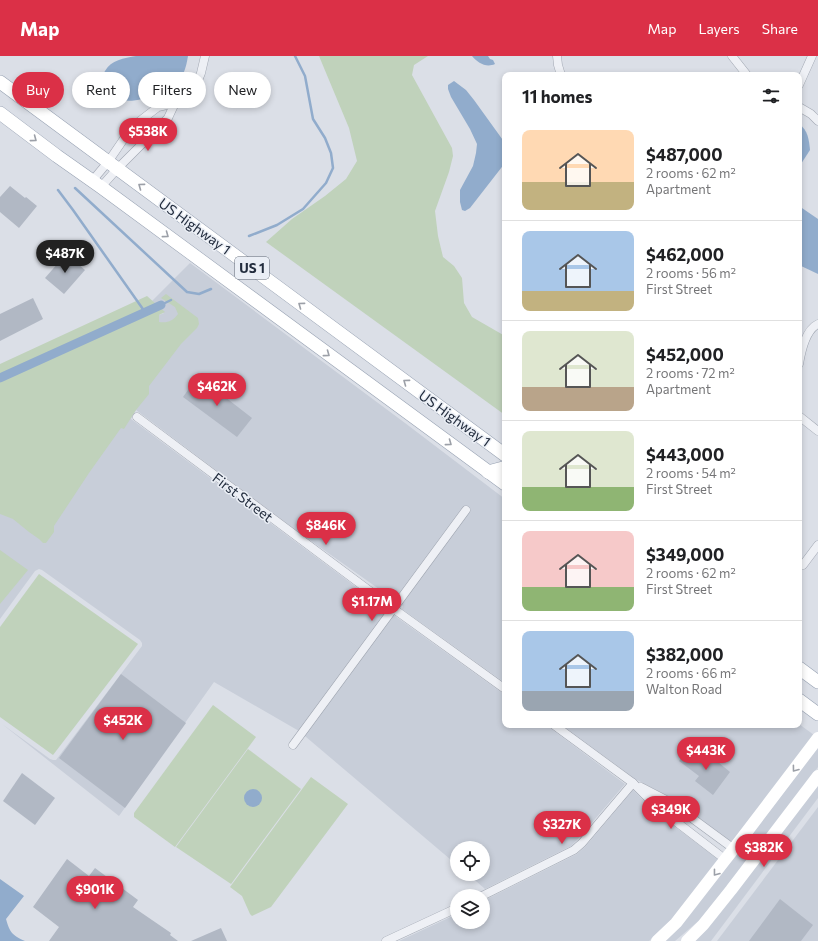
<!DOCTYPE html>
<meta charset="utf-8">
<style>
:root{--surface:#fff;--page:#f6f6f6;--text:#202124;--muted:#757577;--line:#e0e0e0;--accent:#db3047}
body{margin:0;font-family:Commissioner,sans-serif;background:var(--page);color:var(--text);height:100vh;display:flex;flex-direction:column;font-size:15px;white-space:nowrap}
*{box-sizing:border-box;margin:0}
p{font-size:13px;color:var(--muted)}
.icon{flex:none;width:22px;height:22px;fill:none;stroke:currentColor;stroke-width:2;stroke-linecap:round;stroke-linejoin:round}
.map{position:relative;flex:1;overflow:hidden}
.drawer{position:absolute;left:502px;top:16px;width:300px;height:656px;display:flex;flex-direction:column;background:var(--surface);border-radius:8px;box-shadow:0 2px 6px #0003}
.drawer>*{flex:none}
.hud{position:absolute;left:12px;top:16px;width:380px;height:36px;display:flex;gap:8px}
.controls{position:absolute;left:450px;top:785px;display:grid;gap:8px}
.controls a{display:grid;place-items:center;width:40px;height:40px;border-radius:50%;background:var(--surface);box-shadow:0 2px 6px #0003;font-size:20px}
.price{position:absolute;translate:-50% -34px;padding:0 9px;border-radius:14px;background:var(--accent);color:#fff;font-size:13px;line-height:26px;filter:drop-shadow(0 1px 2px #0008)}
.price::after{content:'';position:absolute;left:50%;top:24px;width:12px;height:9px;margin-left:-6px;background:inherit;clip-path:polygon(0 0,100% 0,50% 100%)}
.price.active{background:#222;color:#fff}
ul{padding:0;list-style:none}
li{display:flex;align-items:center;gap:12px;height:100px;padding:0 20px}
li+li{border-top:1px solid var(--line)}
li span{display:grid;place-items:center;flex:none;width:112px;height:80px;border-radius:8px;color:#555}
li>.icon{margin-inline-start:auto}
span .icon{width:48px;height:48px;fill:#fffc;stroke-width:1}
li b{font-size:17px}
h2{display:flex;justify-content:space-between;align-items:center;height:48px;padding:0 20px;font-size:17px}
.chip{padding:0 14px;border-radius:18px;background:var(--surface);box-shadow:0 2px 6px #0003;font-size:14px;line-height:36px}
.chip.active{background:var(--accent);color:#fff}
header{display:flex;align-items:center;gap:24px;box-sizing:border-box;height:56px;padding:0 20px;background:var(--accent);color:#fff}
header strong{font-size:19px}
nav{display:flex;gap:22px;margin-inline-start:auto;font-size:14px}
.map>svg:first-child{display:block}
</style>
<header>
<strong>Map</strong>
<nav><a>Map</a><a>Layers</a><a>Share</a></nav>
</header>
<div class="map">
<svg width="818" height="885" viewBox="0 0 818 885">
<rect width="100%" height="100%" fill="#dbdfe7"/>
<g fill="#c8ced9">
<polygon points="190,207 405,367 505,443 505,627 402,553 403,550 297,475 136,354 131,363 395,560 505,639 505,669 546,669 625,728 578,783 571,790 485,833 468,818 483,818 483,792 457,792 457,809 299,675 214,626 119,760 2,668 50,703 53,704 56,704 142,590 142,587 140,584 42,514 39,513 35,515 0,563 0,328 56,302 164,257 152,245"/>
<polygon points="799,668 814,679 733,787 672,742 635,723 562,669 799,669"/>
<polygon points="818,691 818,711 787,753 702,862 675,885 664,885 736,800"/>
<polygon points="818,729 818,742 711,885 694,885"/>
<polygon points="633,734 654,755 719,804 672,863 649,885 399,885 457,858 457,866 483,866 483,845 577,798 585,791"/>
<polygon points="818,751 818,885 717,885"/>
</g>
<g fill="#c0d2bb">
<polygon points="319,0 428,0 414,9 412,19 452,92 453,100 449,116 435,155 438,180 443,201 454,210 462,222 464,247 472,261 505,280 505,359 266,186 292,163 325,140 346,123 357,105 349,72"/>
<path d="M 166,238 L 198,262 L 199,268 L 197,272 L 181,288 L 149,330 L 149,338 L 136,354 L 124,373 L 121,372 L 89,417 L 54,470 L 54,476 L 46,487 L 43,487 L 39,483 L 29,476 L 13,463 L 0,458 L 0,308 L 147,240 L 165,256 L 159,259 L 159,266 C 168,267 173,265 178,258 L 175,251 L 161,242 Z"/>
<polygon points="0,494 28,514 0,548"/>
<polygon points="39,518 138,588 53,699 0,661 0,571"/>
<polygon points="213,649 256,681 175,791 134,761 134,757"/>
<polygon points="248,693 301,733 231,828 176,791"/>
<polygon points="311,721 348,748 271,851 252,860 250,858 242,840 230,831"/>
</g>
<g fill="#91accc">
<path d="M 136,0 L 188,0 C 186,12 184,19 176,28 C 174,29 173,31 171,32 C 167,35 161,36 157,38 C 134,47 112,51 101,24 C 102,21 103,18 105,15 C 111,4 124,2 136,0 Z"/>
<path d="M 472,0 L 488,0 L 490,3 L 493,4 L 495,8 C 486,12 478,7 472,0 Z"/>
<polygon points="454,25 466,34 474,44 505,87 505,107 470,152 465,155 462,154 460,146 460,134 473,110 476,97 477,88 470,73 451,41 448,33 448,29"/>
<path d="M 799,68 C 808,74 809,84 810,94 L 799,111 Z"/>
<polygon points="799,150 818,163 818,218 799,209"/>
<circle cx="253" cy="742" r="9"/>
<path d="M 0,823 L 24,840 L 6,863 C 10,877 12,879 25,885 L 0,885 Z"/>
</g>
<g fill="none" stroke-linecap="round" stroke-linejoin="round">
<g stroke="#91accc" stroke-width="2.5">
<polyline points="75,132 187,236 199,238 211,233"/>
<polyline points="58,134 73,154 145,256"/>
<polyline points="249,180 277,169 303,153 326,127 333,112 331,97 325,82 313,63 305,20 295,0"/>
<polyline points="161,249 171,244"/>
</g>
<polyline stroke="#91accc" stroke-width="9" points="0,322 161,249"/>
</g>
<g fill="#b1b8c4">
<polygon points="10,130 25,142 26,141 37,150 19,172 0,156 0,141"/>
<polygon points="66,198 85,214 64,238 45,222"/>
<polygon points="33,242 43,263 0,285 0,258"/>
<polygon points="198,320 252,362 237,381 183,341"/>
<polygon points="121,618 186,667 125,752 59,702"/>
<polygon points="688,693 708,707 712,701 730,716 713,739 695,725 699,720 679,705"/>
<polygon points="22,717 55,742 35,769 3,745"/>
<polygon points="67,803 89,820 95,812 138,844 133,851 171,877 170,879 178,885 49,885 59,871 33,851"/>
<polygon points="780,843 813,869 801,885 749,885"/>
<polygon points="221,872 227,885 191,885"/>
</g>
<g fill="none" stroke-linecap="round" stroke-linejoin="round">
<g stroke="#a0a6b1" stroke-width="9">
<g id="minor">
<polyline points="557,0 558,9 561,19"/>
<polyline points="732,0 747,19"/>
<polyline points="799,29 812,0"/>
<polyline points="799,51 811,58 818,65"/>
<polyline points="92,125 108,106 132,71 158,51 175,47 195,32 201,17 205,0"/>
<polyline points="101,131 117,113 168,62 175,47"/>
<path d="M 799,308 C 801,296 805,274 818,268"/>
<polyline points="799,360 818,375"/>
<polyline points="137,361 394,553 505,633"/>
<polyline points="803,509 818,489"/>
<polyline points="554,669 633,727 657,751 726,804"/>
<polyline points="293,689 466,454"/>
<polyline points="641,731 670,746 734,793"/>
<polyline points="482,840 574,794 582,787 633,727"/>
<polyline points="386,885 457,852"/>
</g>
</g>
<g stroke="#99a3b4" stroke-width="14">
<g id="primary">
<polyline points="0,26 505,399"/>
<polyline points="0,57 57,100 101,131 505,428"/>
<polyline points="488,416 503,412 505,413"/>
<polyline points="799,612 818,626"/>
<polyline points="799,644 818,658"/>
</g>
</g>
<use href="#minor" stroke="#eef0f5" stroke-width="8"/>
<g stroke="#fff" stroke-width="12">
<polyline points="657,885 676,867 742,782 818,682"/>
<polyline points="687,885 703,869 731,834 818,720"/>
</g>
<use href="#primary" stroke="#fff" stroke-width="13"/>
</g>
<defs><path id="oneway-chevron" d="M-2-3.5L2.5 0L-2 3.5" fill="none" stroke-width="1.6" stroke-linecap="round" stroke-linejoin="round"/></defs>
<g stroke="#9ca0a8">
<use href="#oneway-chevron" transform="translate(34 83) rotate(37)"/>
<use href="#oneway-chevron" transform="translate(141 130) rotate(-144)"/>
<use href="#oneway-chevron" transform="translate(166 179) rotate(36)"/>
<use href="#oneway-chevron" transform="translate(301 249) rotate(-144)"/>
<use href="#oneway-chevron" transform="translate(327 298) rotate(36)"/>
<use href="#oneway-chevron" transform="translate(406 326) rotate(-144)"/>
<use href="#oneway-chevron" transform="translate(449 387) rotate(36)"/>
<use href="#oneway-chevron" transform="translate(795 713) rotate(127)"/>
<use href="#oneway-chevron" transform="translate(716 817) rotate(128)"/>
</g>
<g text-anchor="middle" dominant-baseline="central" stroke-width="3" stroke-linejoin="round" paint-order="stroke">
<rect fill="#eaeef5" stroke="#5f6775" stroke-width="1" x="235" y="201" width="34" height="22" rx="3"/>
<g font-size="13" font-weight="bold" fill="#232d3e">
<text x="252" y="212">US 1</text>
</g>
<g font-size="14" fill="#232d3e" stroke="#eaeef5">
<text transform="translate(195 170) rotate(36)">US Highway 1</text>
<text transform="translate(455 362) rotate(36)">US Highway 1</text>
<text transform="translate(243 441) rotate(37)">First Street</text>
</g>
</g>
</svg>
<div class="controls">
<a><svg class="icon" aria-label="locate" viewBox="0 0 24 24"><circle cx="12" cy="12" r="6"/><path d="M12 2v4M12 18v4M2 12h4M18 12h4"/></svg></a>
<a><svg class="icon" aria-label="layers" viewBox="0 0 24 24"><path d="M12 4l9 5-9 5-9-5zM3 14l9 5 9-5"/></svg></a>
</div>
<b class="price" style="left:148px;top:96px">$538K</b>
<b class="price active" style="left:65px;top:218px">$487K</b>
<b class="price" style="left:217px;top:351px">$462K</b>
<b class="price" style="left:326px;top:490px">$846K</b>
<b class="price" style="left:372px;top:566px">$1.17M</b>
<b class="price" style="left:123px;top:685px">$452K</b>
<b class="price" style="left:706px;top:715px">$443K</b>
<b class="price" style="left:671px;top:774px">$349K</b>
<b class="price" style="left:562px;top:789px">$327K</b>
<b class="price" style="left:764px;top:812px">$382K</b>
<b class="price" style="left:95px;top:854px">$901K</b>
<div class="hud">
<a class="chip active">Buy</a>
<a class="chip">Rent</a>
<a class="chip">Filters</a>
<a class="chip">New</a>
</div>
<section class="drawer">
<h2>11 homes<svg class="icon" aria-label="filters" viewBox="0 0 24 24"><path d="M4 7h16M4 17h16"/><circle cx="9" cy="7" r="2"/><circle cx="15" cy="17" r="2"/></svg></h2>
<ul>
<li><span style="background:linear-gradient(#ffd9b3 65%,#c2b280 0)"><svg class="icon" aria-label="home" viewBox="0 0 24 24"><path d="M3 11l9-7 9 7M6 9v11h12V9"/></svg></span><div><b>$487,000</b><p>2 rooms · 62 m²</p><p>Apartment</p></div></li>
<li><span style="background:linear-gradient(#a9c7e8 75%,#c2b280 0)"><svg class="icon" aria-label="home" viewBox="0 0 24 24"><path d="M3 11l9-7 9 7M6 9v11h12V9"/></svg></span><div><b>$462,000</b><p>2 rooms · 56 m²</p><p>First Street</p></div></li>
<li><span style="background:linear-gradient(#dfe7d0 70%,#b9a48a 0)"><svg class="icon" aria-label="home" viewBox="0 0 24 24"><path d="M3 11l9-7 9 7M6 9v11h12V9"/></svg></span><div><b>$452,000</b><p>2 rooms · 72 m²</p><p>Apartment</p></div></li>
<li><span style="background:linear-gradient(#dfe7d0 70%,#8fb573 0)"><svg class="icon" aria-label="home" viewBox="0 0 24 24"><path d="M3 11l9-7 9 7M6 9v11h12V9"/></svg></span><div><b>$443,000</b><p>2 rooms · 54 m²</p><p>First Street</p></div></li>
<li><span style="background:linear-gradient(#f6c9c9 70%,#8fb573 0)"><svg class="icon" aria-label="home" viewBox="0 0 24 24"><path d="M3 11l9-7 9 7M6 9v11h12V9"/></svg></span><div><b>$349,000</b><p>2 rooms · 62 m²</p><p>First Street</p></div></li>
<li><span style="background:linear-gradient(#a9c7e8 75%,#9aa5b1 0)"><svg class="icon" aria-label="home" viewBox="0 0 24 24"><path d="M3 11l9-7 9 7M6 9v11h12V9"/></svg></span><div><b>$382,000</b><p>2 rooms · 66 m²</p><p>Walton Road</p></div></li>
</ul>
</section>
</div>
